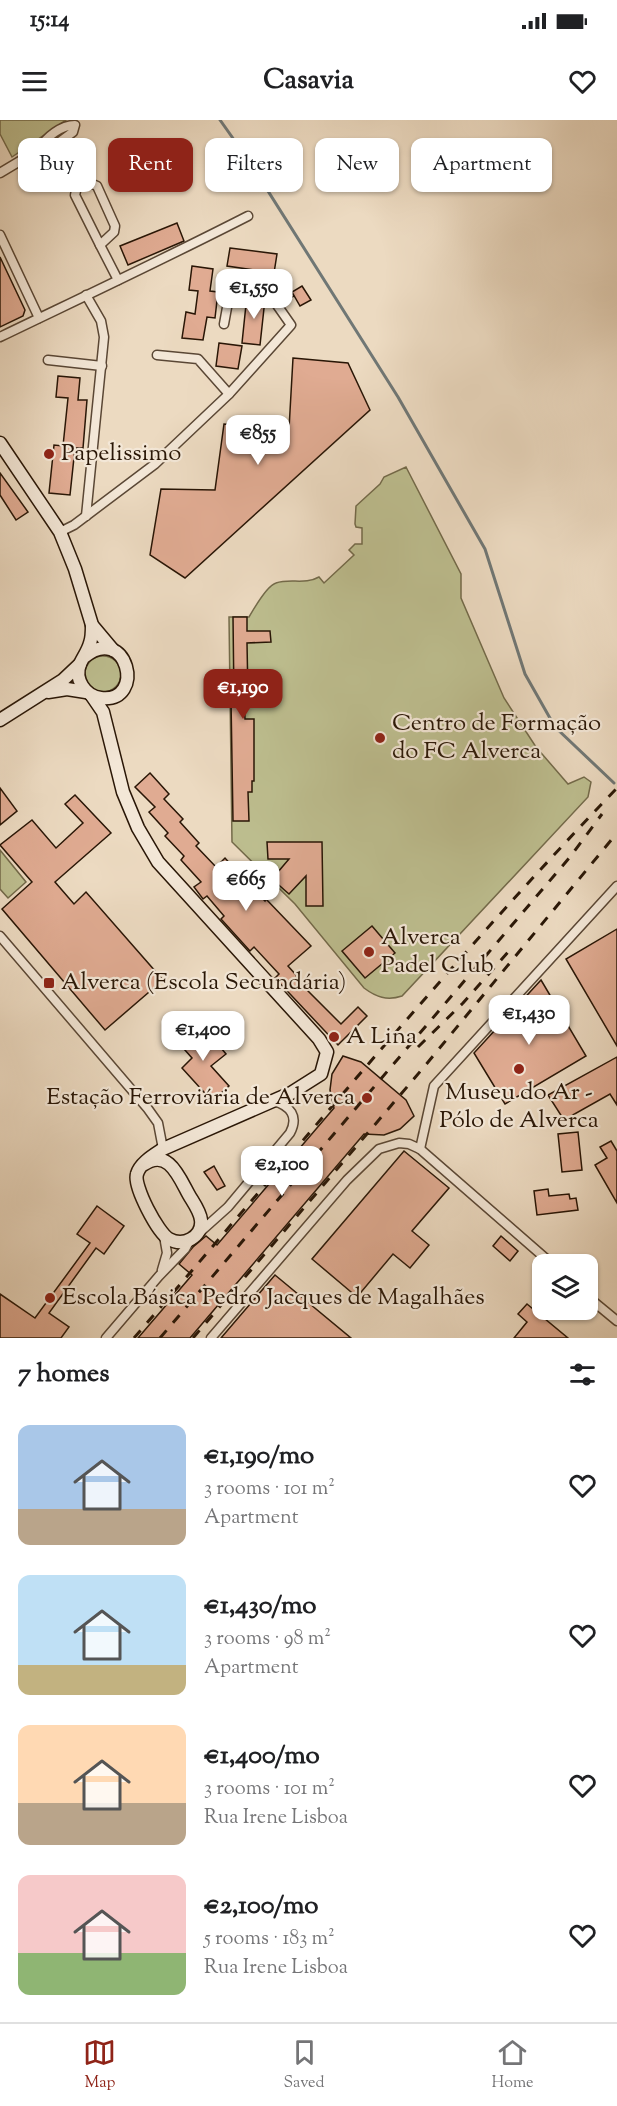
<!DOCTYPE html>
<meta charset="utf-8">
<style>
:root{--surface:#fff;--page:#f2f2f2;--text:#202124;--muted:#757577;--line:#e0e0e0;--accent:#8f2418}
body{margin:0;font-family:"Sorts Mill Goudy",serif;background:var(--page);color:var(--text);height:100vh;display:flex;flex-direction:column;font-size:22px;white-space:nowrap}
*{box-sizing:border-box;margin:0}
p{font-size:20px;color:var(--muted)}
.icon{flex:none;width:33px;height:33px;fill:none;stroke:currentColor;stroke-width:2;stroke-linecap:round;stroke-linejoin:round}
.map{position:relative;height:1218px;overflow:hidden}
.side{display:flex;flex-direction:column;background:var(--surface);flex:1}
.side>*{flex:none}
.banner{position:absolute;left:18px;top:18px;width:582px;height:54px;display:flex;gap:12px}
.controls{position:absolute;left:532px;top:1134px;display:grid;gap:12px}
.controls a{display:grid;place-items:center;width:66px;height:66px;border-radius:12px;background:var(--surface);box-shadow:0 2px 4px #0004;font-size:30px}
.price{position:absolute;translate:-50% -51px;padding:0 14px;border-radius:12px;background:#fff;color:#222;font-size:20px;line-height:39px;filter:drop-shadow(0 2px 3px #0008)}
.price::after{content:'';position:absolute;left:50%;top:36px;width:18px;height:14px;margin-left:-9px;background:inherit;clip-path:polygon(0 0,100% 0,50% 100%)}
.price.on{background:var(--accent);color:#fff}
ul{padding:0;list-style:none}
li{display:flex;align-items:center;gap:18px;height:150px;padding:0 18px}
li span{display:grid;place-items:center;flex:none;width:168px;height:120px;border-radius:12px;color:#555}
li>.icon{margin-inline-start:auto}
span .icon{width:72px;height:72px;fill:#fffc;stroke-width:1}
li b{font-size:26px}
h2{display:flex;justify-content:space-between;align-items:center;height:72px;padding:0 18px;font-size:26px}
.tag{padding:0 21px;border-radius:12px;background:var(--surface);box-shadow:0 2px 4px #0004;font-size:21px;line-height:54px}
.tag.on{background:var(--accent);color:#fff}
.status{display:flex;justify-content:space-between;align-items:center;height:42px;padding:0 30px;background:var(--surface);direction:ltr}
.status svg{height:16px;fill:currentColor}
header{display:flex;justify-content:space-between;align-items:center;height:78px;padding:0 18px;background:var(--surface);font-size:27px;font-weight:700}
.menu{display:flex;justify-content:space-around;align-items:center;height:84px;border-top:2px solid var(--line);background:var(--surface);font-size:16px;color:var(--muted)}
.menu a{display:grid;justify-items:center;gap:3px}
.menu .on{color:var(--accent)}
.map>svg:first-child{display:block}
</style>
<div class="status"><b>15:14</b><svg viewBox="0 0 49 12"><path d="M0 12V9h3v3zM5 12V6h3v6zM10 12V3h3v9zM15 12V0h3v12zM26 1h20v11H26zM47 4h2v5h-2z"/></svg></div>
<header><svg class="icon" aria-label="menu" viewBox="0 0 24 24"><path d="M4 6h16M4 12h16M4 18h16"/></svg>Casavia<svg class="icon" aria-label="heart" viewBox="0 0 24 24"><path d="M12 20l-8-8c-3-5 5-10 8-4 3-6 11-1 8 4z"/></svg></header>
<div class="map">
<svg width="617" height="1218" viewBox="0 0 617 1218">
<rect width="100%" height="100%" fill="#ecdac1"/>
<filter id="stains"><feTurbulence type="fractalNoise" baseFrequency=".00333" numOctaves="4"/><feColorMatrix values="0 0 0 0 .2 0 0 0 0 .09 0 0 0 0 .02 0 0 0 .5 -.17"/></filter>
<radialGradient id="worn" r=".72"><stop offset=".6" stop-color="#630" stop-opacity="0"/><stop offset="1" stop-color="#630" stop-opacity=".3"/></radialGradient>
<g fill="#bdbe8f" stroke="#736a4a" stroke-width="1.5">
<polygon points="0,0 66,0 12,37 0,14"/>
<path d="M 406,347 L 461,454 L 461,478 L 504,578 L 536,627 L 568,664 L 584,657 L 591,662 L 588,677 L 402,876 C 387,881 376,877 364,868 L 295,784 L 232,722 L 229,497 L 249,497 C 254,489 266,466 276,463 C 290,458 305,465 319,457 L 324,463 L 354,435 L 349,430 L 355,424 L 362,424 L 362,408 L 356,407 L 355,404 L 356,386 L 380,364 L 384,357 Z"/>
<circle cx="103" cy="554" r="18"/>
<polygon points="0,730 26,762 8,778 0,769"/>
</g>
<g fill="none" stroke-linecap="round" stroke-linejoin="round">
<polyline stroke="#707775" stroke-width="3" points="220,0 249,41 398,277 485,429 525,554 555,607 614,663"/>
</g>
<g fill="#e0ab92" stroke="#291606" stroke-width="1.5">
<polygon points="177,103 184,121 128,145 120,126"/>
<polygon points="230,128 277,134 274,153 227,146"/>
<polygon points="0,137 25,190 23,196 0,207"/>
<polygon points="192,146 213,149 210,171 218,172 215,198 207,197 203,220 182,218 186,192 195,194 198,171 189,170"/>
<polygon points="284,159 294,176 285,181 276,167 276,163"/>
<polygon points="302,166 311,180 300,186 292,172"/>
<polygon points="247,175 263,176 265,179 260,225 242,223"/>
<polygon points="219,223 242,226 238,249 216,246"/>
<polygon points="293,238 348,243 370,290 185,458 150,435 161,369 215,370 224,304 289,309"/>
<polygon points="58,256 80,258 78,280 87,280 83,328 75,328 70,375 49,373 54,325 63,326 68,278 56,277"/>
<polygon points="0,353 28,392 16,400 0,375"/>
<polygon points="233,497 247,497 247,511 270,511 271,522 247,523 248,576 244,576 245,599 254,599 254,661 252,661 252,672 248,672 249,701 233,701 231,580 234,580"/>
<polygon points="150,653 169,674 164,679 183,699 180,702 199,723 196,726 216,747 225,738 253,769 265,781 266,779 311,826 288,846 297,856 295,858 341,904 358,887 367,896 338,925 275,858 279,854 254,827 250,831 221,799 224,796 207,776 203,779 194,767 201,762 181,740 184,736 165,716 168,713 149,692 155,687 135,667"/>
<polygon points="0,668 17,691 0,705"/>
<polygon points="75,675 111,713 55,762 74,784 86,772 163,860 105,910 2,789 32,762 0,725 32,700 56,728 83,703 65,684"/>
<polygon points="267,722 322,722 323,786 306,786 306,756 289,774 272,759 289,739 268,739"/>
<polygon points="372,806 395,833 365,858 342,831"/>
<polygon points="617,809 617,926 566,839"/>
<polygon points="541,860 586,936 505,984 474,933"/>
<polygon points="178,905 193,923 207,911 226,934 211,946 229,966 212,981 182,948 192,938 169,912"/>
<polygon points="343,936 361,942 406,980 414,996 400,1009 384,1015 364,1014 190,1218 138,1218 192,1155 179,1144 193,1127 206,1116 217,1125 334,988 330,970 332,954"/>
<polygon points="617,937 617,985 610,974 564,1000 548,975"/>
<polygon points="578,1012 582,1050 562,1052 558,1014"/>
<polygon points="611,1021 617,1031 617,1083 595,1045 607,1038 600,1027"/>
<polygon points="404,1031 449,1068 412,1111 429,1125 410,1148 393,1134 357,1177 312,1139"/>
<polygon points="214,1046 225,1066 217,1070 204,1052"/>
<polygon points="548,1069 549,1076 569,1074 570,1079 576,1078 578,1090 537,1095 534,1071"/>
<polygon points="97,1086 124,1106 104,1134 96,1128 49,1193 69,1207 61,1218 0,1218 0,1174 35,1198 90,1123 77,1114"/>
<polygon points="501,1116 518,1131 510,1141 493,1126"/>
<polygon points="275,1155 351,1218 221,1218"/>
<polygon points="527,1184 568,1218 514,1218 527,1202 518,1194"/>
</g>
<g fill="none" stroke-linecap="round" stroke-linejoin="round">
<g stroke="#5a4735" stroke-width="11">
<g id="street">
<path d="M 0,53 L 40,29 L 54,26 L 73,12 L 75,5 C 62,5 45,17 40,29"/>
<polygon points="88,62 97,66 115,106 114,112 100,125 75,75 77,67"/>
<polyline points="0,115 39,198"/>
<polyline points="100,125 118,160"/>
<path d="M 0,217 C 83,177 166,138 248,96"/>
<polyline points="157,235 198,239 229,274"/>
<polyline points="48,240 102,246"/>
<polyline points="86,396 104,217 101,201 86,175"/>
<polyline points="60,412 74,405 155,344 229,274 291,205 263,165 232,160 224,204"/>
<polyline points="0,816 148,989 158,1003 163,1029"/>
<polyline points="420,1029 434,966 617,766"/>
<path d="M 199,1113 L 228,1087 L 290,1013 C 299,996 290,986 274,981"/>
<polyline points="162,1150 167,1133 164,1116"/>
<polyline points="588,1177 617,1201"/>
<polyline points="106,1218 159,1156 185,1129 190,1120"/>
<polyline points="211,1218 347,1060 379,1029 399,1023 409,1024 420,1029 552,1144"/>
</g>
</g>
<g stroke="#291606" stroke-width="15">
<g id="secondary">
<polyline points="0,323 60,412 75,449 92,505 113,530"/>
<path d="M 84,537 C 127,502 147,583 101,578 C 85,576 74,559 80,544 C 83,537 88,531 90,523 C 92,518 92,511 92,505"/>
<polyline points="48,572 67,569 86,572"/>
<path d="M 92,576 L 103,592 L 123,672 L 138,708 L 158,742 L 319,919 L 327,932 L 321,954 L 291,973 L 163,1029 C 154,1035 140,1043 137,1054 C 133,1066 158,1113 169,1119 C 176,1123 184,1123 191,1119 C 198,1115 202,1108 201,1100 C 200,1091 193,1082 189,1075 C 179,1057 168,1027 143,1045"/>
<polyline points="0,600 63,560 80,544"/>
</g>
</g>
<use href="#street" stroke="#f3e7d7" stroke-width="8"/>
<use href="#secondary" stroke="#f3e7d7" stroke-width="12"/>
<g stroke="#291606" stroke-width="3" stroke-dasharray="10 10" stroke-linecap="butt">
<polyline points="418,927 463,883 509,831"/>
<path d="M 134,1218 C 294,1033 448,844 617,668"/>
<polyline points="160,1218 570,737 602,694"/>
<polyline points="193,1218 424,947 617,713"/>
</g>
</g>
<g fill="#8f2418" stroke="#f3e7d7" stroke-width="2">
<circle cx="49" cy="334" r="6"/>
<circle cx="380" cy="618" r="6"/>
<circle cx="369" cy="832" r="6"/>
<rect x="43" y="857" width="12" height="12" rx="3"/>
<circle cx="334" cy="917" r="6"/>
<circle cx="519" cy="949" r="6"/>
<circle cx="367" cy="978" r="6"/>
<circle cx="50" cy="1178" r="6"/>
</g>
<g text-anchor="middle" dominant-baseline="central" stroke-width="4.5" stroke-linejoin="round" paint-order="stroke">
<g font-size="24" fill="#291606" stroke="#f3e7d7" text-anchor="start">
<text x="61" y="334">Papelissimo</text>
<text x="392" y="604">Centro de Formação<tspan x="392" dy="28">do FC Alverca</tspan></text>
<text x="381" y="818">Alverca<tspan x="381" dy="28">Padel Club</tspan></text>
<text x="61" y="863">Alverca (Escola Secundária)</text>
<text x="346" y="917">A Lina</text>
<text x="519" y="973" text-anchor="middle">Museu do Ar -<tspan x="519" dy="28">Pólo de Alverca</tspan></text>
<text x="355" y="978" text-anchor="end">Estação Ferroviária de Alverca</text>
<text x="62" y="1178">Escola Básica Pedro Jacques de Magalhães</text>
</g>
</g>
<rect width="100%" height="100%" filter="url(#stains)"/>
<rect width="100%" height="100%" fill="url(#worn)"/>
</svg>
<div class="controls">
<a><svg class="icon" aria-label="layers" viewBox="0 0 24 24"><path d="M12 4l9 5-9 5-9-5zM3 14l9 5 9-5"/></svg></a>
</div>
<b class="price" style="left:254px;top:200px">€1,550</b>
<b class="price" style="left:258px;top:346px">€855</b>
<b class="price on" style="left:243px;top:600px">€1,190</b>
<b class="price" style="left:246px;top:792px">€665</b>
<b class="price" style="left:529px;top:926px">€1,430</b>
<b class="price" style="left:203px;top:942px">€1,400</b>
<b class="price" style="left:282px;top:1077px">€2,100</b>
<div class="banner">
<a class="tag">Buy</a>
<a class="tag on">Rent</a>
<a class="tag">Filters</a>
<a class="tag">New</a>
<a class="tag">Apartment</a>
</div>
</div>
<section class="side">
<h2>7 homes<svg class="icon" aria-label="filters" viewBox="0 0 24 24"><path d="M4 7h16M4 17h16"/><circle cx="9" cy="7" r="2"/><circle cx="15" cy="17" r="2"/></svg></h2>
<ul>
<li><span style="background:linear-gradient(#a9c7e8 70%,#b9a48a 0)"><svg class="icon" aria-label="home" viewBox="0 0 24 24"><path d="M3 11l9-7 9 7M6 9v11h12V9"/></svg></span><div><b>€1,190/mo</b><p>3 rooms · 101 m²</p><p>Apartment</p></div><svg class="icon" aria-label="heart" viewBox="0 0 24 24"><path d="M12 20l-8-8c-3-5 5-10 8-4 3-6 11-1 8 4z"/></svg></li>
<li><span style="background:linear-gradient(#bfe0f5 75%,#c2b280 0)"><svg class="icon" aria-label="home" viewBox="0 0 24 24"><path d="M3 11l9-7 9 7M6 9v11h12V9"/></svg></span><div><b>€1,430/mo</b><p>3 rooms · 98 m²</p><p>Apartment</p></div><svg class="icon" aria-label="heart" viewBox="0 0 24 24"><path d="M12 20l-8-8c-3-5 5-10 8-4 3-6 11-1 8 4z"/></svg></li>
<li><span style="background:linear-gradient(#ffd9b3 65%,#b9a48a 0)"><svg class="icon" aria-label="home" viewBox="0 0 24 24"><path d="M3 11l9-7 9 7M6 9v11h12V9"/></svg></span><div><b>€1,400/mo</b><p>3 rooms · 101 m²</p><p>Rua Irene Lisboa</p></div><svg class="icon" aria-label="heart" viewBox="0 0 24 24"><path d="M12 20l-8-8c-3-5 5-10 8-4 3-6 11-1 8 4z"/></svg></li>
<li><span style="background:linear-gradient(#f6c9c9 65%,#8fb573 0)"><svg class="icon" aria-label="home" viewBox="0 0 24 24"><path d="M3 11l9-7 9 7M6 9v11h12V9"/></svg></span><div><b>€2,100/mo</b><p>5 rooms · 183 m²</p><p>Rua Irene Lisboa</p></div><svg class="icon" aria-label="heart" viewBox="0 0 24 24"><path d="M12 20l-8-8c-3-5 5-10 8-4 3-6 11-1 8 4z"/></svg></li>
</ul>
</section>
<nav class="menu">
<a class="on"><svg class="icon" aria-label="map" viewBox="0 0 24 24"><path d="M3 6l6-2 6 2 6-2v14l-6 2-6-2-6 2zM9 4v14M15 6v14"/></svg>Map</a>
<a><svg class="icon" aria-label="saved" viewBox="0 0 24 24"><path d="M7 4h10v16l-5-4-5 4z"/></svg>Saved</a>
<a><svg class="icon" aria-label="home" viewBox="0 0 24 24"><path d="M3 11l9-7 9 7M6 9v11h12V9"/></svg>Home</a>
</nav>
